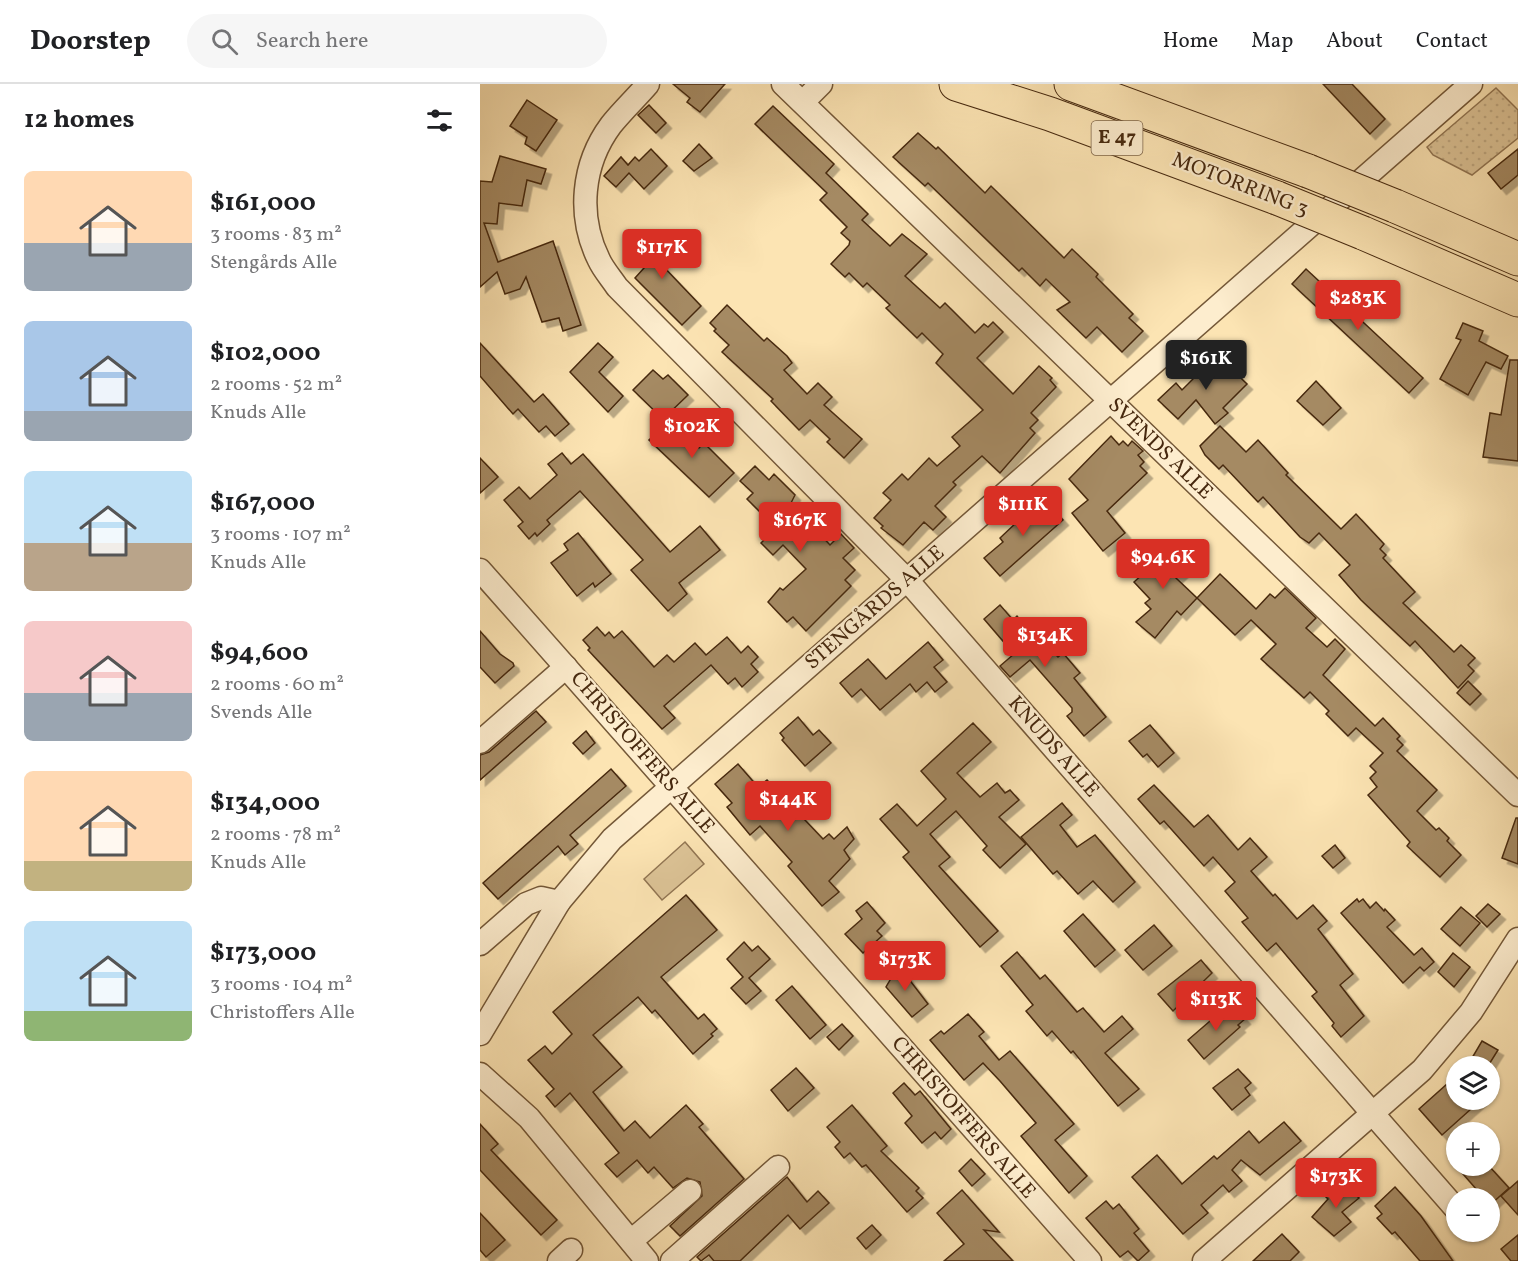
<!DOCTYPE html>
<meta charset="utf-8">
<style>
:root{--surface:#fff;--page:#f6f6f6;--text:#202124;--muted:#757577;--line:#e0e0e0;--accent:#d93025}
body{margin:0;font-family:Vollkorn,serif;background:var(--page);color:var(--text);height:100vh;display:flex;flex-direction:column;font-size:22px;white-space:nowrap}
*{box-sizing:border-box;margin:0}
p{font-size:20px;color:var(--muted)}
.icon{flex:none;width:33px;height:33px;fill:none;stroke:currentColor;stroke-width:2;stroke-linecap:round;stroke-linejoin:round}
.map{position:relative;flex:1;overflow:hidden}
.drawer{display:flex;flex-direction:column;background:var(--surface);width:480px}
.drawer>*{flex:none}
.buttons{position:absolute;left:966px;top:972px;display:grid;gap:12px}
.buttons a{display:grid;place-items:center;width:54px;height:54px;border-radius:50%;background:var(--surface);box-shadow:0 2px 4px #0004;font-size:30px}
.price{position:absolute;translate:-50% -51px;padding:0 14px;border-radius:6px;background:var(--accent);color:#fff;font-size:20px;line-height:39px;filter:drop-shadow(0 2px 3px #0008)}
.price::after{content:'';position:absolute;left:50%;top:36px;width:18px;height:14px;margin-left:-9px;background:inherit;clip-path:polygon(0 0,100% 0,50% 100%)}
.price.selected{background:#222;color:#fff}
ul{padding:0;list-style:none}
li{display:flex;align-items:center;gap:18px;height:150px;padding:0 24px}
li span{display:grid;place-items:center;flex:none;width:168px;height:120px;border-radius:9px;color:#555}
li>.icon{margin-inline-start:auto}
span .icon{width:72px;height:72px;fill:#fffc;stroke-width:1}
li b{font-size:26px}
h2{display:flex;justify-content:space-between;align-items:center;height:72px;padding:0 24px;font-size:26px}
header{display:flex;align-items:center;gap:36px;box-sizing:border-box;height:84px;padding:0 30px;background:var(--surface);border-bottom:2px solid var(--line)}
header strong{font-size:28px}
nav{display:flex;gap:33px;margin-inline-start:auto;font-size:21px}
.search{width:420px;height:54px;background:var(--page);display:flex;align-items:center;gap:15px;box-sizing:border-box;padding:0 21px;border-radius:33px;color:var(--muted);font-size:22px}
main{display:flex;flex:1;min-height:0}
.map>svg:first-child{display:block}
</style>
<header>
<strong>Doorstep</strong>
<div class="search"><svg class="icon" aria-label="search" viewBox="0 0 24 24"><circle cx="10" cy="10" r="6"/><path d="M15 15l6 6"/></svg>Search here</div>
<nav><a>Home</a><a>Map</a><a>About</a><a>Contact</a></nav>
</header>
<main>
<section class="drawer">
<h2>12 homes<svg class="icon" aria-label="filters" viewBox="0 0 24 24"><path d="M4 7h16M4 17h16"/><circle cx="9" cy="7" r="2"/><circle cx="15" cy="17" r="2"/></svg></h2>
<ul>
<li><span style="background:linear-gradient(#ffd9b3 60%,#9aa5b1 0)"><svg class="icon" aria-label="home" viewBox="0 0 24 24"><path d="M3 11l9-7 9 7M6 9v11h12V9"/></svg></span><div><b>$161,000</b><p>3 rooms · 83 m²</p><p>Stengårds Alle</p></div></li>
<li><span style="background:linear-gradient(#a9c7e8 75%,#9aa5b1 0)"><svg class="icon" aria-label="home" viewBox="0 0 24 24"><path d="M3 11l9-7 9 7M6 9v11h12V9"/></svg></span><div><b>$102,000</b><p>2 rooms · 52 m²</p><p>Knuds Alle</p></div></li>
<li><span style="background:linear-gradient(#bfe0f5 60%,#b9a48a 0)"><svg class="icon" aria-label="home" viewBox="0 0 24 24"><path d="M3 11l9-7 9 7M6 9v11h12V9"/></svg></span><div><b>$167,000</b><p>3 rooms · 107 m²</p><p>Knuds Alle</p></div></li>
<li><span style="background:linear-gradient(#f6c9c9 60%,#9aa5b1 0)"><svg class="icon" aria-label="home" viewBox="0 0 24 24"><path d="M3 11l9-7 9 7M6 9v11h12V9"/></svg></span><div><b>$94,600</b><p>2 rooms · 60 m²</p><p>Svends Alle</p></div></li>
<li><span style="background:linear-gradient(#ffd9b3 75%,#c2b280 0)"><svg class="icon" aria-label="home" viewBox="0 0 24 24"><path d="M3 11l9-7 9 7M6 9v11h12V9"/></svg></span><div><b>$134,000</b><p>2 rooms · 78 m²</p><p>Knuds Alle</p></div></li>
<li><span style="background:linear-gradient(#bfe0f5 75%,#8fb573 0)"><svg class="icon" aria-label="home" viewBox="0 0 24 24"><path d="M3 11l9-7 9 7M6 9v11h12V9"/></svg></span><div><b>$173,000</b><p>3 rooms · 104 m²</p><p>Christoffers Alle</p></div></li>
</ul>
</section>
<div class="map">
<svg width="1038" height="1177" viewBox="0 0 1038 1177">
<defs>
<pattern id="park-dots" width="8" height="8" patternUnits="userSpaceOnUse" patternTransform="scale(1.5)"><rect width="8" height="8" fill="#ddc497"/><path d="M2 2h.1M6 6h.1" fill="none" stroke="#bfa881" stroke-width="1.8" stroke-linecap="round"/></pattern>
<filter id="shadow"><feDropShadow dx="5.5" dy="5.5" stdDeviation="0" flood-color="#0004"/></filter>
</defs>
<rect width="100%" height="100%" fill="#fce4b3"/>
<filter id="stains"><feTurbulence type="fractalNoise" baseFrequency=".00333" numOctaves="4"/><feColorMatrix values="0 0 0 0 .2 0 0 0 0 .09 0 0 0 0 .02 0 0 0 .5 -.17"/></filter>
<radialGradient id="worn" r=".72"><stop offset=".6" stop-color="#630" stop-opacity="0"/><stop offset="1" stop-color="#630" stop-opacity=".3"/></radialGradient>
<polygon fill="url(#park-dots)" stroke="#927653" stroke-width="1.5" points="1016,4 1038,26 1038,54 992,91 953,71 947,63"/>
<polygon fill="#ddc497" stroke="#927653" stroke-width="1.5" points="205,758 224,780 182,816 164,795"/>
<g fill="#a58a64" stroke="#47290f" stroke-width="1.5" filter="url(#shadow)">
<polygon points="193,0 245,0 220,28 207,18 210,14"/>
<polygon points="843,0 872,0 905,35 890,50"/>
<polygon points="47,16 77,36 56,67 45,60 47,53 30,42"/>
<polygon points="169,21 186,39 176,49 158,31"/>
<polygon points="293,22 354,80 346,89 388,130 382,136 410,162 422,150 447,170 425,192 460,224 465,219 495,249 504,240 508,243 513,238 523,248 497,274 533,310 559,282 572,294 570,296 576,303 551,329 558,336 550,344 555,349 520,389 502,372 473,398 476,401 455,422 466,433 453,446 444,438 423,461 401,444 403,442 394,434 411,416 403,409 422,390 428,396 449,374 457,382 480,362 472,353 503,326 456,279 463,270 442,249 437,254 406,224 410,221 387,199 383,203 369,189 365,193 351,180 369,161 370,157 361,149 367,143 340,116 347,109 275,40"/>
<polygon points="438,49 456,65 458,63 505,109 511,102 584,174 592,165 618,190 616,193 653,230 649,234 663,247 642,268 617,243 606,254 577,226 590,218 566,195 560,202 542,184 539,187 448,99 445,102 413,73"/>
<polygon points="219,60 232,74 214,87 203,77"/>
<polygon points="171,65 187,82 164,105 149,89 136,103 124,92 141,73 148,81 155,73 159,77"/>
<polygon points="1038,65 1038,91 1021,105 1008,89"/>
<polygon points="20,72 66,85 61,100 47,96 42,122 19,119 17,140 4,139 18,178 73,157 101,241 83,247 79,234 62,238 46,193 40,205 25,210 17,188 0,203 0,97 12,98"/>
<polygon points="167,147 178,157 173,162 184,173 179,178 221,222 202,241 155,194 164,184 147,168"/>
<polygon points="826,185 943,294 929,309 812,200"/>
<polygon points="247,221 284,257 287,254 307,272 312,279 304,286 327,310 338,299 352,313 344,321 382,355 364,374 347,358 350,355 330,336 319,346 291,317 293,315 242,268 249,261 234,247 236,245 230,239"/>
<polygon points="983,239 1003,247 999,257 1028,272 1021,285 1006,278 988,311 960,295 981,256 976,254"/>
<polygon points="0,259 54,318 63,310 89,340 75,352 66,342 59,348 38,325 33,330 0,292"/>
<polygon points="118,259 133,273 119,288 143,312 128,328 90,288"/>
<polygon points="737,271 767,300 743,324 748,329 735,340 716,316 698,335 678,316 696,299 702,306"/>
<polygon points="1030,276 1038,276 1038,377 1003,373 1010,329 1021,331"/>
<polygon points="173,286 183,295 188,291 208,311 183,335 153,306"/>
<polygon points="836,297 861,324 843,341 817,317"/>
<polygon points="190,336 219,364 224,359 254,389 229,413 169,356"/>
<polygon points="740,342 766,368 778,356 808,389 806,391 861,445 876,430 904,460 900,465 906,471 903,474 935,508 923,519 974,568 981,561 995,574 988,581 994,587 978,604 935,557 930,562 881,516 859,491 870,481 839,449 829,459 820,453 783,413 778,418 743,381 739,385 725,371 720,362"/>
<polygon points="631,352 639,361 643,357 648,362 652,357 663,367 658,371 664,378 660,382 667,389 627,427 645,449 623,467 592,429 608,416 589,395"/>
<polygon points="82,369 91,380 103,370 190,468 220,442 240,466 199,499 207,510 188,527 151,486 163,476 100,407 67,436 70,440 57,452 55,449 49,455 38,442 43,438 24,416 39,403 50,415 77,391 68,380"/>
<polygon points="0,374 18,393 0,409"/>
<polygon points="275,382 289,396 294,390 315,411 311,419 350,461 361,450 374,464 363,474 375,486 365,496 371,502 326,547 313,533 307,538 288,518 300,504 303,506 326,485 303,461 293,471 281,459 296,444 267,415 273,409 260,397"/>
<polygon points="565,416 583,436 520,492 504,474 523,458 520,454 539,436"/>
<polygon points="98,449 131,490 115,503 113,499 97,512 71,479 88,466 84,460"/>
<polygon points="682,457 706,485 696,494 717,514 701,531 697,527 675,554 656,538 671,525 665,519 670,515 654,498 673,481 665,473"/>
<polygon points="740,490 776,525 790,510 795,514 805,504 836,534 826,544 847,563 855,555 865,565 843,591 895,642 903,634 920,652 917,655 923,661 917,667 957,706 937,727 956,746 959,744 969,754 967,757 981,771 960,793 927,762 930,758 888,711 897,703 890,694 896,688 890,682 903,669 876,644 868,652 846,630 849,627 830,608 824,614 781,575 796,560 771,536 755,551 717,514"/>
<polygon points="520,521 533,536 537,532 561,561 564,558 578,573 583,569 600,589 594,594 626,633 604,652 587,632 592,628 592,624 550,576 530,593 520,582 534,570 504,535"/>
<polygon points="117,543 125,552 129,548 134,554 142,547 174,583 187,571 194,578 215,559 226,571 247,553 261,569 268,562 278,573 271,580 278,588 262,603 255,594 248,600 231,581 184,622 195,634 182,645 108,566 110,564 103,556"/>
<polygon points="0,547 20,570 33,579 34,582 15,599 0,583"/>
<polygon points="448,558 463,576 454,583 467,598 455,608 447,598 436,608 430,600 400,626 381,605 372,613 360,599 388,575 406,595"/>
<polygon points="988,597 1001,610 990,621 977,609"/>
<polygon points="56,627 66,638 0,696 0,671 9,668"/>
<polygon points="318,633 333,651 339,646 351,659 325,682 302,656 304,654 300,649"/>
<polygon points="493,639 511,658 477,689 500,713 517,699 525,709 530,706 539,716 519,733 546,760 520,784 503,766 507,762 476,727 450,750 470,773 459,782 518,847 500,863 423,773 429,768 400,735 417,720 437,742 466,715 441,687"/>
<polygon points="670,641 694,669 678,683 667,670 663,673 649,657"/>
<polygon points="106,647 115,659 103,670 93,659"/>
<polygon points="258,680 278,703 287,696 343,755 349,750 354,755 367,743 374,755 364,766 370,775 349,797 359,808 342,822 308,782 312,778 280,742 270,751 247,723 252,719 235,700"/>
<polygon points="131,685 146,702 90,751 98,760 85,771 78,762 18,815 3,799"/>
<polygon points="674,701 714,743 728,731 758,766 770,754 787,773 771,787 793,812 795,810 817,835 833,821 847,837 838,845 873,890 860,901 884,932 861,953 852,942 854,939 832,912 837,908 796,859 787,867 762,838 768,834 745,807 755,798 733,773 724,782 684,737 680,740 658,715"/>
<polygon points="582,719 592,731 580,741 597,763 615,751 655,798 633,818 613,797 598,810 577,787 573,790 541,753"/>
<polygon points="1036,734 1038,734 1038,780 1022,774"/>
<polygon points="855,761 865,774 853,784 842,772"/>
<polygon points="206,811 237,846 181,893 218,935 224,930 237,945 231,950 233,952 213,970 175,926 172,929 158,913 113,951 142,983 113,1008 144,1047 155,1037 170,1054 206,1021 223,1040 219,1043 264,1095 200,1152 190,1142 222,1112 220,1098 207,1094 193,1104 174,1083 168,1089 157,1076 137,1093 125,1080 139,1069 90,1009 75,1023 66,1012 74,1005 48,976 65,962 72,970 92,950 73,928"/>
<polygon points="877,815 879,818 883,815 890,824 896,818 904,827 905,825 915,836 907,843 934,871 942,864 954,878 944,887 940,883 923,899 861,829"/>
<polygon points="387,818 405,839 397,847 402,852 383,869 365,850 382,835 376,827"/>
<polygon points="1008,820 1020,830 1007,843 996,832"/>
<polygon points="981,823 1000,839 980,862 961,845"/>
<polygon points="603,830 635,866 615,883 584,847"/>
<polygon points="674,841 692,862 663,886 645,866"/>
<polygon points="264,858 272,867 278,862 290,875 269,894 281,907 266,920 251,904 263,893 247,875"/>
<polygon points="537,868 560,895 565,891 597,928 603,924 624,948 642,932 653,945 625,969 659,1005 638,1022 593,967 591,969 572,947 567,952 546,927 553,921 521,882"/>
<polygon points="973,869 990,883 974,903 958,888"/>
<polygon points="721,876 732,889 693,927 678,910"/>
<polygon points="418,881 448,920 432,933 406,903 410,896 406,891"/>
<polygon points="312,902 346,941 330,955 296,916"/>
<polygon points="754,923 765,935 758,941 760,943 724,975 708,956 744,925 747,929"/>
<polygon points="488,930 504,948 499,952 519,976 530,967 594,1040 575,1056 607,1092 589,1109 541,1052 556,1039 520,997 503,979 484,996 450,956 461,947 464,950"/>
<polygon points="362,940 373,952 359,966 347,953"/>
<polygon points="1002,957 1018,966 1008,982 992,974"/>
<polygon points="316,984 334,1004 308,1027 291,1006"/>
<polygon points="758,985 771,999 765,1004 770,1011 752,1026 733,1004"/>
<polygon points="976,992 976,1016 1001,1016 962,1051 939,1025"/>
<polygon points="424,999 435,1011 440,1007 471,1045 461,1055 455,1048 442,1059 425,1039 432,1032 413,1009"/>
<polygon points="372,1021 407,1062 401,1067 439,1104 436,1107 443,1114 427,1128 386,1081 382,1083 370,1069 364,1074 355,1063 360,1058 347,1043"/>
<polygon points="804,1038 821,1057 780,1091 761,1076 752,1086 762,1097 749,1108 743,1101 721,1121 728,1129 703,1150 652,1093 677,1071 702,1100 734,1072 737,1075 769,1047 779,1059"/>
<polygon points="0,1040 18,1060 11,1066 77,1136 61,1151 0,1086"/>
<polygon points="491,1075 505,1090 492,1102 479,1087"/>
<polygon points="976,1082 1009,1082 1029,1104 1010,1121 1010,1114 1004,1114"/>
<polygon points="307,1093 327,1118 338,1107 349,1119 320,1145 308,1131 260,1177 234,1177 229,1171 221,1177 217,1173"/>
<polygon points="862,1097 879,1114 862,1128 871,1138 854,1152 832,1133 848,1115 844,1111"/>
<polygon points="1038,1097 1038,1131 1021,1112"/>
<polygon points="915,1103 941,1132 973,1177 940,1177 915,1148 912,1150 897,1134 902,1130 895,1122"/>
<polygon points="482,1106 519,1148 504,1146 533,1177 464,1177 484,1160 457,1129"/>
<polygon points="626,1117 633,1125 639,1120 659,1145 654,1149 669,1167 658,1177 648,1167 640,1173 606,1134"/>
<polygon points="0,1129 25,1156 6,1173 0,1166"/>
<polygon points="392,1141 401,1151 386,1165 377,1154"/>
<polygon points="802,1150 819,1168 810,1177 773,1177"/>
<polygon points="1038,1151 1038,1177 1031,1177 1021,1165"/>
</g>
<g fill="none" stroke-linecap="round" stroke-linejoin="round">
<g stroke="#745838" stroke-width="25">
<g id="minor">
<path d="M 168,0 C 156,14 142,27 131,41 C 102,80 97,132 119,176 C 123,185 131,194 137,203 L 427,496 L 976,1125"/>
<polyline points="303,0 1038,711"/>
<polyline points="323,18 341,0"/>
<polyline points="0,486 610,1177"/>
<polyline points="0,658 86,583"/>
<polyline points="0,860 46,820 61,814 79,818"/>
<polyline points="0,950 79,818 132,755 991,0"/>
<polyline points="0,990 49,1034 167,1177"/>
<polyline points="151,1157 210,1107"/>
<polyline points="79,1177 91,1166"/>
<polyline points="192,1177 298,1083"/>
<polyline points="724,1177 942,986 991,928 1038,855"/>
</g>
</g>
<g stroke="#47290f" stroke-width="35">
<g id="highway">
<polyline points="476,0 570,30 797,114"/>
<polyline points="591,0 828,87"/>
<polyline points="915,122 1038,175"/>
<polyline points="883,149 1038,216"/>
</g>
</g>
<use href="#minor" stroke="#fdedce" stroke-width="22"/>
<use href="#highway" stroke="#fce4b3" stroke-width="33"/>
<g stroke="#47290f" stroke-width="35" stroke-linecap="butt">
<g id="highway-bridge">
<polyline points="828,87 915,122"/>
<polyline points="797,114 883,149"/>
</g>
</g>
<use href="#highway-bridge" stroke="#fce4b3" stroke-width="33"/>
</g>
<g text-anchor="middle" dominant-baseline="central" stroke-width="4.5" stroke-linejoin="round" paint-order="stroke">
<rect fill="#fdedce" stroke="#7e6448" stroke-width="1.5" x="611.5" y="37" width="51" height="34" rx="4.5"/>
<g font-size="20" font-weight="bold" fill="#47290f">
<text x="637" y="54">E 47</text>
</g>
<g font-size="21" fill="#47290f" stroke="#fdedce">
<text transform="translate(760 101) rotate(21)">MOTORRING 3</text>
<text transform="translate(680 365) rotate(44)">SVENDS ALLE</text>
<text transform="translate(395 524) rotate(-41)">STENGÅRDS ALLE</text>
<text transform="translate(573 663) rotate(49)">KNUDS ALLE</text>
<text transform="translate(162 669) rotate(49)">CHRISTOFFERS ALLE</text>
<text transform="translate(483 1034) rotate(49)">CHRISTOFFERS ALLE</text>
</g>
</g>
<rect width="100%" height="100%" filter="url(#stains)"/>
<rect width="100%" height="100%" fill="url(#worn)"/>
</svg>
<div class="buttons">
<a><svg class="icon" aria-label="layers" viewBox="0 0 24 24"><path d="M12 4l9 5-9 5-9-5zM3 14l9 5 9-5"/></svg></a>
<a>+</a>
<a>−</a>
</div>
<b class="price" style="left:182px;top:196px">$117K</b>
<b class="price" style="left:878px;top:247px">$283K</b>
<b class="price selected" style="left:726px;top:307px">$161K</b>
<b class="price" style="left:212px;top:375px">$102K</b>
<b class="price" style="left:543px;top:453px">$111K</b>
<b class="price" style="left:320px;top:469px">$167K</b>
<b class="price" style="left:683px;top:506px">$94.6K</b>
<b class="price" style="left:565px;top:584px">$134K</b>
<b class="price" style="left:308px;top:748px">$144K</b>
<b class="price" style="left:425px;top:908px">$173K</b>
<b class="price" style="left:736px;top:948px">$113K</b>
<b class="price" style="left:856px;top:1125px">$173K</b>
</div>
</main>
